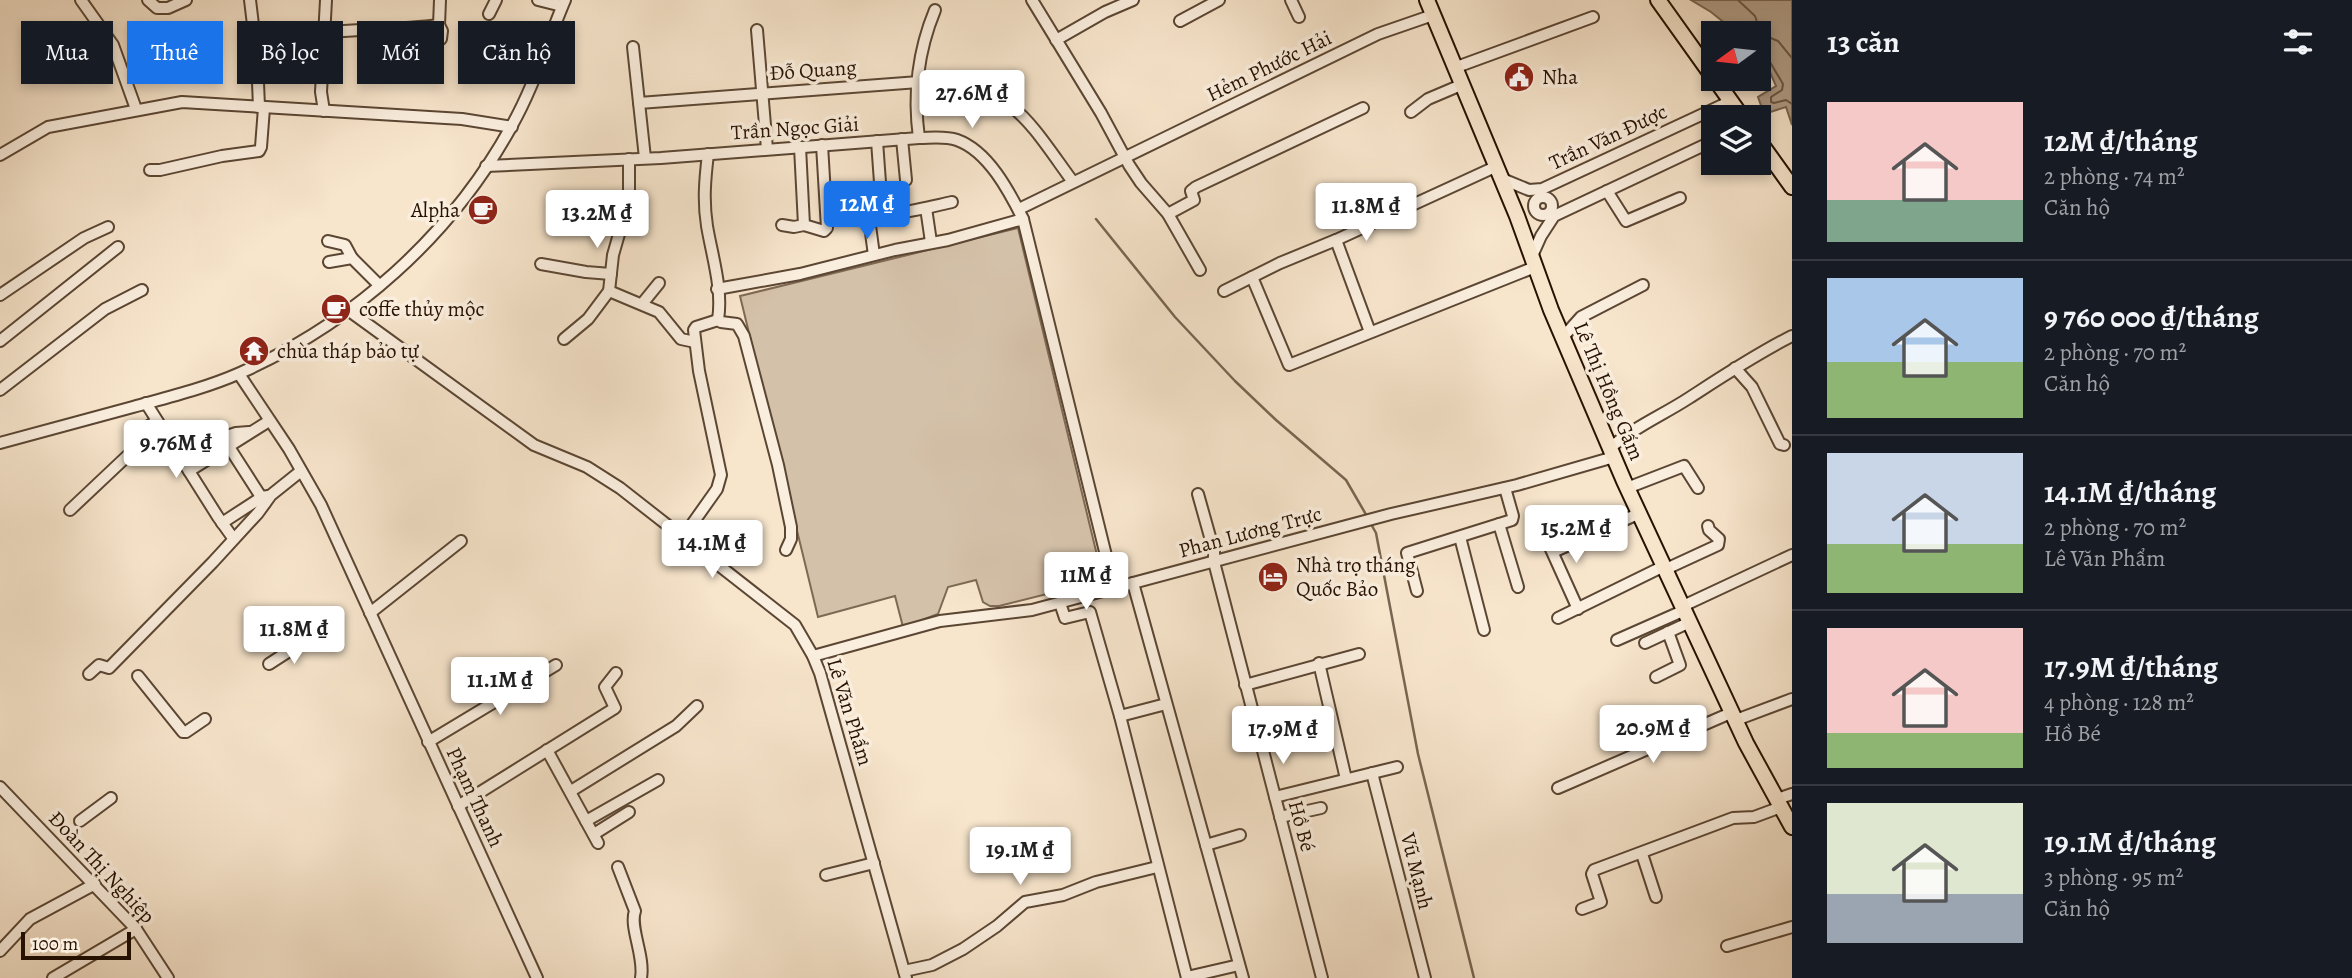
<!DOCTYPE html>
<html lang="vi">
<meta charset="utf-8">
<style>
:root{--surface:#171b24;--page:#20242c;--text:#f1f3f6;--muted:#9ea1a6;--line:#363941;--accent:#1a73e8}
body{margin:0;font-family:Alegreya,serif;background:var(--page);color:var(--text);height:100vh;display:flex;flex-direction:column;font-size:26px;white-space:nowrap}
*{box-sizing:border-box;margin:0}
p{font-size:23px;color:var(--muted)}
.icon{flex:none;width:38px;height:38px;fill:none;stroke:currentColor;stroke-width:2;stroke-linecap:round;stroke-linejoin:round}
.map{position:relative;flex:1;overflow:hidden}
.panel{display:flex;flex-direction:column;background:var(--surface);width:560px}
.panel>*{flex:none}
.guide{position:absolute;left:21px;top:21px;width:665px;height:63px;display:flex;gap:14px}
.needle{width:46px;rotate:255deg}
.fabs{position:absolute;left:1701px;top:21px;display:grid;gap:14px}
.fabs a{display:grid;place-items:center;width:70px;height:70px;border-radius:0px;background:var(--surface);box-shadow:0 4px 10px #0003;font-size:35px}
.scale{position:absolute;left:21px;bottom:18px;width:110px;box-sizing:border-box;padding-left:7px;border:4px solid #271100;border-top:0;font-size:19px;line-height:24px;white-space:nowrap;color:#271100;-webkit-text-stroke:5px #faeede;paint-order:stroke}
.price{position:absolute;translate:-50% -60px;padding:0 16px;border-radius:7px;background:#fff;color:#222;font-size:23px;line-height:46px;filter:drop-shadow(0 2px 4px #0008)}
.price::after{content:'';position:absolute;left:50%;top:42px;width:21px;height:16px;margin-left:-10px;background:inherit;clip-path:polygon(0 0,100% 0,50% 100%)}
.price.selected{background:var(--accent);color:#fff}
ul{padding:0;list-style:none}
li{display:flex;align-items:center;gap:21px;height:175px;padding:0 35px}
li+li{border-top:2px solid var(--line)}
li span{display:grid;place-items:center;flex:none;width:196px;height:140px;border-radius:0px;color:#555}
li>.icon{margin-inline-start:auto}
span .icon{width:84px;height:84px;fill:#fffc;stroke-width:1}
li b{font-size:30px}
h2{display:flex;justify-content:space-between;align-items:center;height:84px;padding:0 35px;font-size:30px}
.chip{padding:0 24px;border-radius:0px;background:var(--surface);box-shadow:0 4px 10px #0003;font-size:24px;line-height:63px}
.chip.selected{background:var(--accent);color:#fff}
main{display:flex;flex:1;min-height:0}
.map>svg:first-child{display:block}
</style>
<main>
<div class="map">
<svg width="1792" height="978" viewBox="0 0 1792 978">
<rect width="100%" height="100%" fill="#f7e5cc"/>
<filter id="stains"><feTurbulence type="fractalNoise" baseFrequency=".00286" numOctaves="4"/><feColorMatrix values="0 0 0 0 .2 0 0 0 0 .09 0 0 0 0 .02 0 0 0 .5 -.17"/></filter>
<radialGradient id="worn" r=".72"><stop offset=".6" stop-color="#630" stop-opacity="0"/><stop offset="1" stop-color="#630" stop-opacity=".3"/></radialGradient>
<polygon fill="#d4c1a9" stroke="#7e6954" stroke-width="2" points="1018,228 1103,580 999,606 990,606 983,602 976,580 948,587 938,614 903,627 895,596 818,617 740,296"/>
<polygon fill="#b09d87" stroke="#796551" stroke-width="2" points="1691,0 1792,0 1792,125 1786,107 1764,114 1758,97 1776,86 1770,72 1759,57 1759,33 1737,33 1711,12"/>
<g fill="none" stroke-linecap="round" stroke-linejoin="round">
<g stroke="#6c5744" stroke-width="2">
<polyline points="1738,0 1755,16 1761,34 1778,41 1792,58"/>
<polyline points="1759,54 1767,57 1783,84 1782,90 1771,97 1771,102 1774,103 1786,100 1792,104"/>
</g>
<g stroke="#796551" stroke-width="2.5">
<polyline points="1096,219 1175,317 1235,381 1276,420 1346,480 1368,518"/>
<polyline points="1371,524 1376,533 1418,754 1474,978"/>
</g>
<g stroke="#5b4633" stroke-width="14">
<g id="minor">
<polyline points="81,0 113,45 136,109"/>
<polyline points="148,0 157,8 168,8 186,0"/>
<polyline points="250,0 257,58 259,107"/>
<polyline points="440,0 439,25 442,31 441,39"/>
<polyline points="538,0 562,6"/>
<polyline points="1032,0 1101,113 1129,165 1141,183 1168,214 1200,270"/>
<polyline points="1291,0 1299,17"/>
<polyline points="489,14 496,0"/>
<polyline points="1180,21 1219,0"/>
<polyline points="757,30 767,149"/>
<path d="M 325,32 C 363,29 401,30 439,25"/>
<polyline points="1056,40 1105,12 1133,0"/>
<polyline points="633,47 645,158"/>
<polyline points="1454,68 1593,17"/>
<path d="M 639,103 L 932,81 C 1011,82 1031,125 1073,182"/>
<polyline points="324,111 321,92 326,0"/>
<polyline points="1411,112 1428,99 1461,85"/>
<path d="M 919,138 C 913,94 918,51 935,10"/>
<polyline points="902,139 906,180"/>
<polyline points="877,141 882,210"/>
<polyline points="800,147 804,225 824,231 827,228 822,145"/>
<path d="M 708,154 C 705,179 703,201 707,226 C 712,256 723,289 718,320"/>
<polyline points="0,155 48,127 182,102 462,119 512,127"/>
<path d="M 486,166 L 661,158 L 919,138 C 931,138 945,136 957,140 C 988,151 1009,191 1023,219 L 1114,588"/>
<polyline points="150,170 160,170 222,156 259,151 261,147 264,108"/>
<polyline points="1500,178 1529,190 1542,189 1731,101"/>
<polyline points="1607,191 1626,221 1680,198"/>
<circle cx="1543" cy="206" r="9"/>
<polyline points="926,208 931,242"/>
<polyline points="1019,209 1378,34 1433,15"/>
<path d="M 868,211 C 883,208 884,214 896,213 C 915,211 934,206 952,202"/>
<polyline points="844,212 868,211 874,255"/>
<polyline points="1168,214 1194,200 1191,191 1196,187 1363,108"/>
<polyline points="782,225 794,227 804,225"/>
<polyline points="1336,240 1370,332"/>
<polyline points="328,241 345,245 352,258"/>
<polyline points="1532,256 1541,236 1554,216 1713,141"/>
<polyline points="329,262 352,258 379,285"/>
<polyline points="541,264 586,272 611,274"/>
<polyline points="1252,277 1289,365 1535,267"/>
<polyline points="717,289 800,274 895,250 948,240 1023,219"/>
<polyline points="609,291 659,312 681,339 695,342"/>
<polyline points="1224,291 1280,263 1336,240 1495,167"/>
<polyline points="0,295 84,238 108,227"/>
<polyline points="642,304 659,283"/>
<polyline points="348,310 534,445 587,467 620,488 795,625 813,656 820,673 906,978"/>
<polyline points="1564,336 1581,317 1643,285"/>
<polyline points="564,339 588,319 609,291 613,255 629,199 629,159"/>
<polyline points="0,341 118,247"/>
<polyline points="1735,368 1752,387 1780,444 1784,445"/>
<polyline points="239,374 289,449 321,505 537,978"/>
<polyline points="0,390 105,309 142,290"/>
<polyline points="146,403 218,517 233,538"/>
<polyline points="221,438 236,433 249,432"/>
<path d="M 0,443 C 44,431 89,419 133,407 C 169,397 206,388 240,373 C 353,323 451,236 511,127 C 534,87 547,42 565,0"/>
<polyline points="229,447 265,503"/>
<polyline points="226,448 269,421"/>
<path d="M 1610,448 C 1634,427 1663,415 1689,398 C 1723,376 1756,354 1792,336"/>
<polyline points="176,451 221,438 226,448 189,471"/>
<polyline points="1627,488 1684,466 1698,488"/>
<polyline points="1198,494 1214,551 1214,562 1322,978"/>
<path d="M 70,510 L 141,443 C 138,429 146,428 157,421"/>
<polyline points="222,523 262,497 268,496"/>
<polyline points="1499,524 1518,587"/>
<polyline points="1545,536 1578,609"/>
<polyline points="683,537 717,489 721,475 699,371 694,330 696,327 718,320 721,322 737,324 744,336 778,465 791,527 791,539 786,550"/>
<polyline points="1460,537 1484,630"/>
<polyline points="1553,552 1640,513"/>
<polyline points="1666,569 1718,545 1719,539 1709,530 1708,526"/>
<polyline points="1133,583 1243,978"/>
<polyline points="1417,591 1407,553 1512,520 1513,516 1505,488"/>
<polyline points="1060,603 1065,618 1090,612 1120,716 1187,978"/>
<polyline points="1683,606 1792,555"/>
<polyline points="370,613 461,541"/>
<polyline points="1558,618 1664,566"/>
<polyline points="1617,640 1685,610"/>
<polyline points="1645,643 1690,622"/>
<polyline points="813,656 940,621 1032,610 1391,514 1517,485 1614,457"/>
<polyline points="1319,663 1346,779"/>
<polyline points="269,664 303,642"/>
<polyline points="89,674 99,665 109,668 213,562 258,513 271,495 301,471"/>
<polyline points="138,676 183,732 186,732 205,719"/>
<polyline points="1656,677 1680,665 1668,632"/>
<polyline points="1245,685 1359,654"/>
<polyline points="1120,716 1166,704"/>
<polyline points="1736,720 1792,699"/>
<polyline points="428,742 556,665"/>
<polyline points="547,750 598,843"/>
<polyline points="1372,773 1425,978"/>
<polyline points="0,787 136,929 168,978"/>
<polyline points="1558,788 1733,712"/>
<polyline points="571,791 676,726 697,706"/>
<polyline points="1275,797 1397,767"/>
<polyline points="1777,799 1792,794"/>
<polyline points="458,806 615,708 605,687 616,673"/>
<polyline points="1280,817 1321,808"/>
<polyline points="80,821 111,798"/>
<polyline points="586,821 658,780"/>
<polyline points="594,834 629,812"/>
<polyline points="1206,845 1240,835"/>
<polyline points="1642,854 1656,897"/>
<path d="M 618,867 L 635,911 C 629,927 645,956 641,978"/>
<polyline points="826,875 874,863"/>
<polyline points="1582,909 1601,902 1592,874 1594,870 1733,818 1754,817 1781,807"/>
<polyline points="1727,946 1792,927"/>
<polyline points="0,951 30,919 95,884"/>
<polyline points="904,971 932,965 963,949 997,926 1025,902 1063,895 1096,882 1157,867"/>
<polyline points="1187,977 1239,965"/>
<polyline points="53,978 136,929"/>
</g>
</g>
<g stroke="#271100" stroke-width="18">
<g id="major">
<polyline points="1427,0 1517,216 1551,310 1624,481 1746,743 1792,827"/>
<polyline points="1658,0 1713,77"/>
<polyline points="1715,79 1742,117"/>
<polyline points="1759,141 1792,187"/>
</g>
</g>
<use href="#minor" stroke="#faeede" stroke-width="10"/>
<use href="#major" stroke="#f7e5cc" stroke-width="14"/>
</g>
<defs>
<g id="civic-disc" transform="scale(1.575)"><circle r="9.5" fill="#8f2418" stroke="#faeede"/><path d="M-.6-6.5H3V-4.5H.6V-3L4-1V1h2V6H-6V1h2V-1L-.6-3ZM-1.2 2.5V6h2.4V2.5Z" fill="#fff"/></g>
<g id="cafe-disc" transform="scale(1.575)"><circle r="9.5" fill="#8f2418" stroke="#faeede"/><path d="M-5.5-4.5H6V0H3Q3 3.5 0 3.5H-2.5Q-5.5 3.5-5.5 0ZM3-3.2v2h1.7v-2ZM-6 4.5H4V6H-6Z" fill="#fff"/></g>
<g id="temple-disc" transform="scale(1.575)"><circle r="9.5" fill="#8f2418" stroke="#faeede"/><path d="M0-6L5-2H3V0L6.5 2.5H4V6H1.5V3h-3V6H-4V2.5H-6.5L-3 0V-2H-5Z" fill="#fff"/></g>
<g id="hotel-disc" transform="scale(1.575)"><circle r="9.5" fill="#8f2418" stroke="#faeede"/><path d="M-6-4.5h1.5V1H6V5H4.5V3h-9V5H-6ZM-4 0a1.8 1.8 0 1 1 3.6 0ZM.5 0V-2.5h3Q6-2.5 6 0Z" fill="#fff"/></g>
</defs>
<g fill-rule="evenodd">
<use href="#civic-disc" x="1519" y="77"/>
<use href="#cafe-disc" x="483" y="210"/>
<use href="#cafe-disc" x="336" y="309"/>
<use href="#temple-disc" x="254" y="351"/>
<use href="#hotel-disc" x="1273" y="577"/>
</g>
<g text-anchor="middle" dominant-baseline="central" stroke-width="7" stroke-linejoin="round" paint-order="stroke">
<g font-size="21" fill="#271100" stroke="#faeede">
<text transform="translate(1269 66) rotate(-26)">Hẻm Phước Hải</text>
<text transform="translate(813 70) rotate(-4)">Đỗ Quang</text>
<text transform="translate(795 128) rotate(-4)">Trần Ngọc Giải</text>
<text transform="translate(1608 137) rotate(-25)">Trần Văn Được</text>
<text transform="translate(1609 391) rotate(67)">Lê Thị Hồng Gấm</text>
<text transform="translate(1250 532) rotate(-15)">Phan Lương Trực</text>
<text transform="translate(850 712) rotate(73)">Lê Văn Phẩm</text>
<text transform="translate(475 797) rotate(65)">Phạm Thanh</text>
<text transform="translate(1302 826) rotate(75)">Hồ Bé</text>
<text transform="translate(102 867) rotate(47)">Đoàn Thị Nghiệp</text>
<text transform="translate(1417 871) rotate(76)">Vũ Mạnh</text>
</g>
<g font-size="21" fill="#271100" stroke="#faeede" text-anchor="start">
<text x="1542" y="77">Nha</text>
<text x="460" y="210" text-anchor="end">Alpha</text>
<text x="359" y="309">coffe thủy mộc</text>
<text x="277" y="351">chùa tháp bảo tự</text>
<text x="1296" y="565">Nhà trọ tháng<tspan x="1296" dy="24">Quốc Bảo</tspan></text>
</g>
</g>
<rect width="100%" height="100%" filter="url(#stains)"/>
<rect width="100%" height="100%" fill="url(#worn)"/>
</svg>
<div class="fabs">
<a><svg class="needle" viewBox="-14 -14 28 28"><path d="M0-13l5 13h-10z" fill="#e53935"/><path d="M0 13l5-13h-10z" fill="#9ea1a6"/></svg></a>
<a><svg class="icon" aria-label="layers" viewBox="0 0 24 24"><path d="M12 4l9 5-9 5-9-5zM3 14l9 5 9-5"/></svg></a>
</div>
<div class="scale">100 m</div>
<b class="price" style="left:972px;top:130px">27.6M ₫</b>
<b class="price selected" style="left:867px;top:241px">12M ₫</b>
<b class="price" style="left:1366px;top:243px">11.8M ₫</b>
<b class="price" style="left:597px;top:250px">13.2M ₫</b>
<b class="price" style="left:176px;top:480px">9.76M ₫</b>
<b class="price" style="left:1576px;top:565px">15.2M ₫</b>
<b class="price" style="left:712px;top:580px">14.1M ₫</b>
<b class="price" style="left:1086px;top:612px">11M ₫</b>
<b class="price" style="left:294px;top:666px">11.8M ₫</b>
<b class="price" style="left:500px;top:717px">11.1M ₫</b>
<b class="price" style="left:1653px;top:765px">20.9M ₫</b>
<b class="price" style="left:1283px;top:766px">17.9M ₫</b>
<b class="price" style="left:1020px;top:887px">19.1M ₫</b>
<div class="guide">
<a class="chip">Mua</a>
<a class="chip selected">Thuê</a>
<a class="chip">Bộ lọc</a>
<a class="chip">Mới</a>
<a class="chip">Căn hộ</a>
</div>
</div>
<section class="panel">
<h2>13 căn<svg class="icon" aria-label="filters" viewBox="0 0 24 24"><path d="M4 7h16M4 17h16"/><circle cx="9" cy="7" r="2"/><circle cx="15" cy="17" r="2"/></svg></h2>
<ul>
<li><span style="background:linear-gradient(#f6c9c9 70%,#7fa58c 0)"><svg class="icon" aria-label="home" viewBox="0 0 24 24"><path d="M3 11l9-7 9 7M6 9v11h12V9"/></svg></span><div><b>12M ₫/tháng</b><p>2 phòng · 74 m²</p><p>Căn hộ</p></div></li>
<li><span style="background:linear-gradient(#a9c7e8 60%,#8fb573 0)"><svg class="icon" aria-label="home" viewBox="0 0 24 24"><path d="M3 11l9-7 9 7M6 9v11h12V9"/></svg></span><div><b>9 760 000 ₫/tháng</b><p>2 phòng · 70 m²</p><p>Căn hộ</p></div></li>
<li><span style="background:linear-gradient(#c9d6e8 65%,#8fb573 0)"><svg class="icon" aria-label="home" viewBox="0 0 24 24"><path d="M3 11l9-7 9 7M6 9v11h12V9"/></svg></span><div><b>14.1M ₫/tháng</b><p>2 phòng · 70 m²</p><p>Lê Văn Phẩm</p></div></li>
<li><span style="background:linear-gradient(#f6c9c9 75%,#8fb573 0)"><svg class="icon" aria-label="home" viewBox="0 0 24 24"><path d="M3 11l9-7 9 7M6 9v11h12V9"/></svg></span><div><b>17.9M ₫/tháng</b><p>4 phòng · 128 m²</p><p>Hồ Bé</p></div></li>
<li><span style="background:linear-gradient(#dfe7d0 65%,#9aa5b1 0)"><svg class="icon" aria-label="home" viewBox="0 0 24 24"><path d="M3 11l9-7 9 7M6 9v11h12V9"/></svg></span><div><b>19.1M ₫/tháng</b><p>3 phòng · 95 m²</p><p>Căn hộ</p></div></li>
</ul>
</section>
</main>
